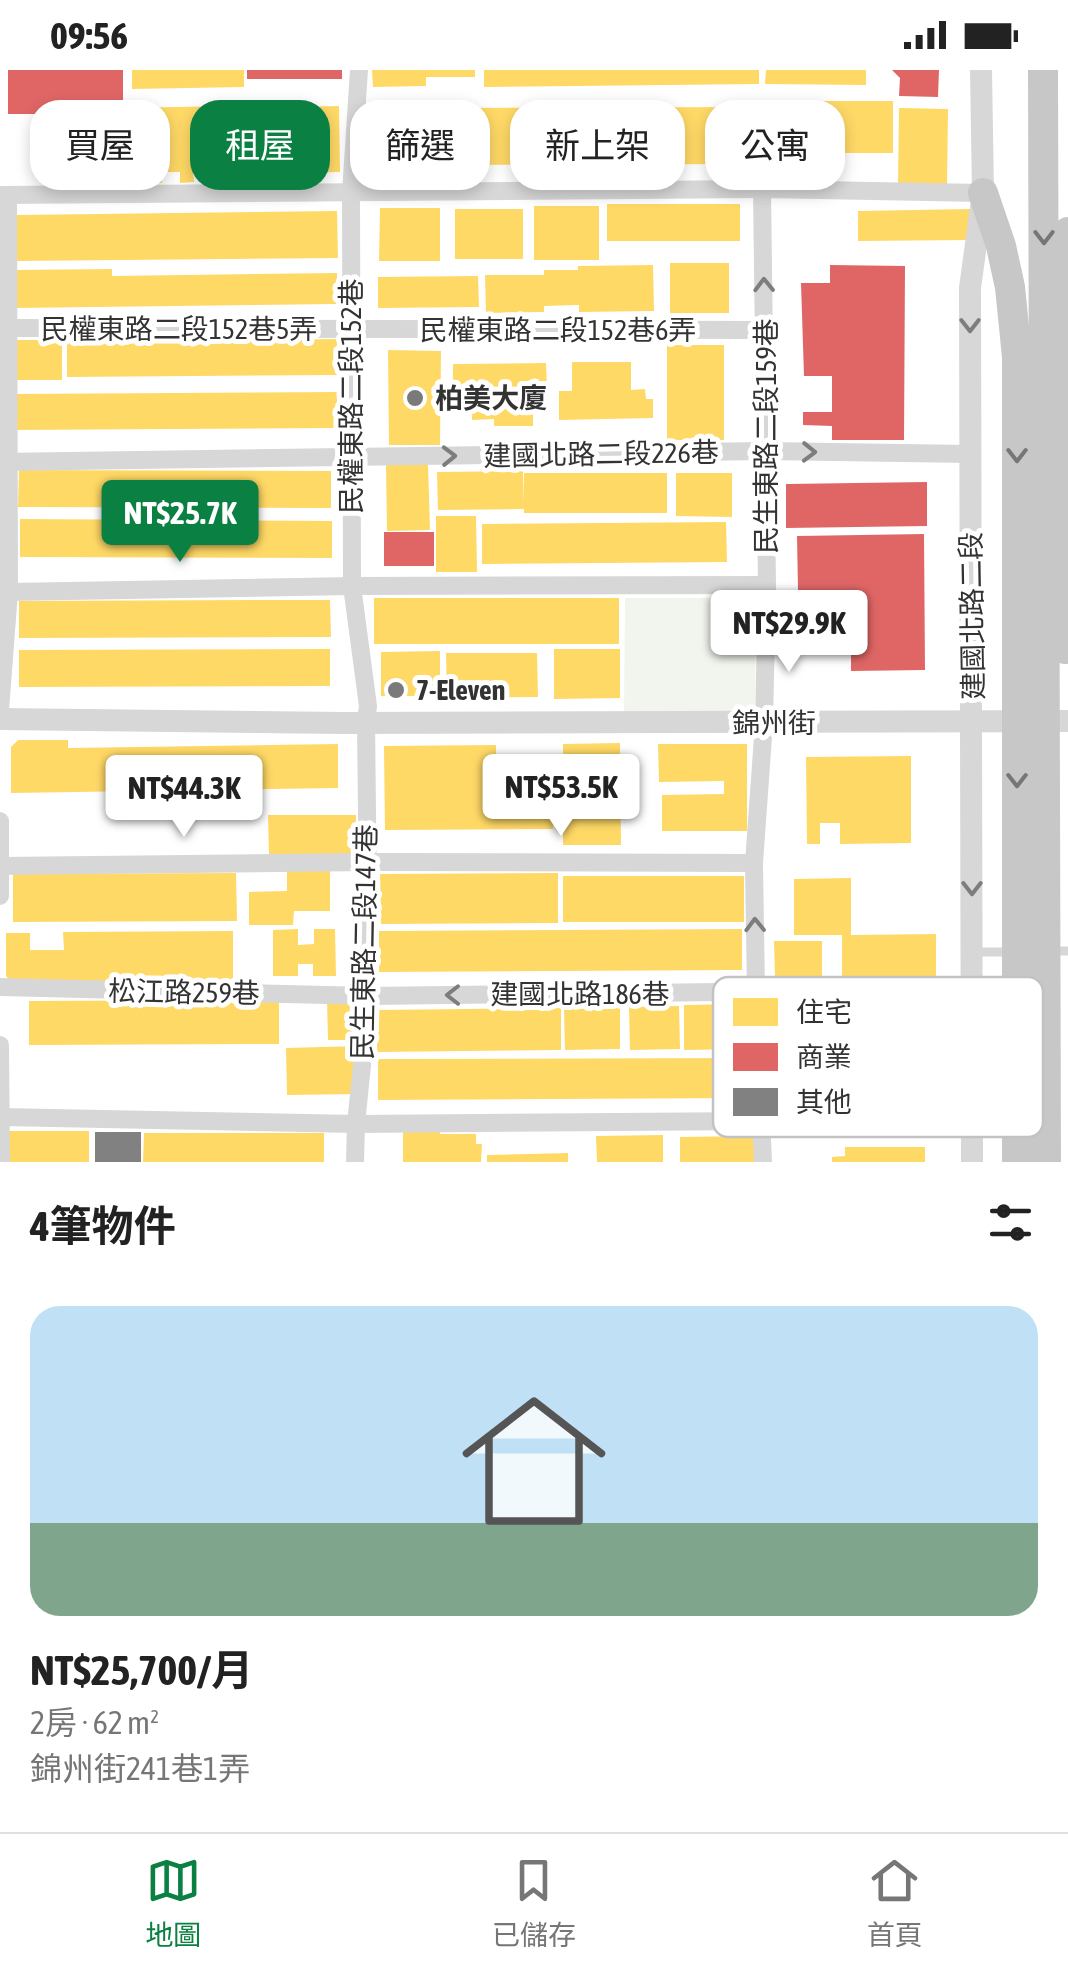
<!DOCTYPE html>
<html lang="zh-TW">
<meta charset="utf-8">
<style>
:root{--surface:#fff;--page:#f6f6f6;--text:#222;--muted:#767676;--line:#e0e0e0;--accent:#0b8043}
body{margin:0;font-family:"Asap Condensed","Noto Sans TC",sans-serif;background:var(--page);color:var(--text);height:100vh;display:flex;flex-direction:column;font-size:38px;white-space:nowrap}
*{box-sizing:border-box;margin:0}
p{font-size:32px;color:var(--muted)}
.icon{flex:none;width:55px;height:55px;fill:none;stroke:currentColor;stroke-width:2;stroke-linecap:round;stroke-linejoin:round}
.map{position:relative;height:1092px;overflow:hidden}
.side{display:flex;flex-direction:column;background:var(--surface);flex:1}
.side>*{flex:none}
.hud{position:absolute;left:30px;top:30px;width:1010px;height:90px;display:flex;gap:20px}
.price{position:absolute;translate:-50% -85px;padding:0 22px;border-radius:10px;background:#fff;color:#222;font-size:32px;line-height:65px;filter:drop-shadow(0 2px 5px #0008)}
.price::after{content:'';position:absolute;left:50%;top:60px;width:30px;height:22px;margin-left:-15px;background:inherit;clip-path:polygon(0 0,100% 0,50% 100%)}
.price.current{background:var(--accent);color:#fff}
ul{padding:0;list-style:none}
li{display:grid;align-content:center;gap:20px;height:530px;padding:0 30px}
li span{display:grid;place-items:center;height:310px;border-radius:30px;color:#555}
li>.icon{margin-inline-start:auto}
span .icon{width:180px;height:180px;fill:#fffc;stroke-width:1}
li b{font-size:42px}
h2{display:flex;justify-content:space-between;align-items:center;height:120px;padding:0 30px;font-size:42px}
.chip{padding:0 35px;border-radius:30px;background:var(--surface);box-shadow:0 5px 15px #0003;font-size:35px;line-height:90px}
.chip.current{background:var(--accent);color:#fff}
.status{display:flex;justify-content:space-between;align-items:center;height:70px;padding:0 50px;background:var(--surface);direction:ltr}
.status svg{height:28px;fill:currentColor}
.tabs{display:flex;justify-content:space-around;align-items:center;height:140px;border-top:2px solid var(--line);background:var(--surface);font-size:28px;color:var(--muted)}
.tabs a{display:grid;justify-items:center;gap:5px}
.tabs .current{color:var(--accent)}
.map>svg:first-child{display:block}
</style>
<div class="status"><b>09:56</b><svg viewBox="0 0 49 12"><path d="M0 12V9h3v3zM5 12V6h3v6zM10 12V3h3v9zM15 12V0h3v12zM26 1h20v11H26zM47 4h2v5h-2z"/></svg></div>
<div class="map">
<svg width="1068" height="1092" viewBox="0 0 1068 1092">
<rect width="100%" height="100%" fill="#fff"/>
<polygon fill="#f1f5ed" points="625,528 756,528 755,650 624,650"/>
<g fill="#ffd966">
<polygon points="132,0 244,0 244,17 132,19"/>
<polygon points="372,0 475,0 475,7 426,7 426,16 373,17"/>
<polygon points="484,0 759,0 759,14 484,17"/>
<polygon points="766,0 866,0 866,15 765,14"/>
<rect x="824" y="31" width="69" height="52"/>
<polygon points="228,36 229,101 193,102 194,112 180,113 180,102 162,102 162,113 152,113 152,103 127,103 125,38"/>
<polygon points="339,36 340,102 292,103 291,37"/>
<polygon points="773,37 773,94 439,95 439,38"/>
<polygon points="282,38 283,92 263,94 263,105 254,105 254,94 235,95 233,40"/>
<polygon points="899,38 948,39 947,116 898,115"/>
<polygon points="384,46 431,47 428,113 381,111"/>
<rect x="607" y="134" width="133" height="37"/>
<rect x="534" y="136" width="65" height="54"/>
<polygon points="380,138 440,138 440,191 379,191"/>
<rect x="455" y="139" width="68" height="50"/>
<polygon points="970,139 970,170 858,171 858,141"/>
<polygon points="337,141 338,188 16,191 16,145"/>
<rect x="670" y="193" width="59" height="50"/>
<polygon points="653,195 654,241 579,242 579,235 544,236 544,242 486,243 485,205 544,205 544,200 578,200 578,196"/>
<polygon points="112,199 112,206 337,203 337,234 14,238 13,200"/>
<polygon points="478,206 479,237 378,238 378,207"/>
<polygon points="337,269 338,305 67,307 67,272"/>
<rect x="17" y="270" width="45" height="40"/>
<rect x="667" y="275" width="57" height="95"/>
<polygon points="388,280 441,281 440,375 389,375"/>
<polygon points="572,292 631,292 631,320 645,319 646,329 653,329 653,348 559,350 559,321 572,321"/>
<polygon points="546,293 547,318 533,318 533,356 494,356 494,349 472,350 472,324 453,324 453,294"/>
<polygon points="337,322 337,358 10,360 10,324"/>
<polygon points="428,393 430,460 387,461 386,394"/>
<polygon points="19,400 331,401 331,438 18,437"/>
<polygon points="523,401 523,434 524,403 667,403 667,443 524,443 524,439 438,440 437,402"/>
<polygon points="676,403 732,403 732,447 676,446"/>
<polygon points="436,446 476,446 477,502 436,502"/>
<polygon points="20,449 332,451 332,488 20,487"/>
<polygon points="726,452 727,492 482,494 482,454"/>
<rect x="374" y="528" width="245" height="46"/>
<polygon points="268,530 330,530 331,567 19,568 19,531"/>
<polygon points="330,579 330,616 19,617 19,580"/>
<polygon points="554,579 620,579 620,628 554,629"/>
<polygon points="440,581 440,626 381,626 381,582"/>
<polygon points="446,583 537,583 538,627 447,628"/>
<polygon points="18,670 68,670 68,678 338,674 338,718 11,723 11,677"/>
<polygon points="620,673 621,775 563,775 563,674"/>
<polygon points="658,674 747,674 747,761 662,761 662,725 724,724 724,711 659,712"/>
<polygon points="496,675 496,713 484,713 484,720 515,720 515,690 530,690 529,684 553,684 553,759 385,760 384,676"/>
<polygon points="911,686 911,773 840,774 840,753 820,753 820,774 807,774 806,687"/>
<polygon points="268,745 356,745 356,784 269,784"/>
<polygon points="330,799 330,841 294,841 293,855 249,855 249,822 287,821 287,800"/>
<polygon points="236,803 237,851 13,852 13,804"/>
<polygon points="558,803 558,853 381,854 380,804"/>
<rect x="563" y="806" width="181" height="46"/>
<polygon points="851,808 851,865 936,864 936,907 842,908 842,865 794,865 794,809"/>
<polygon points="298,859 298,875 314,874 314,859 335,859 336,906 313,906 313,894 298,894 298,906 273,906 273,860"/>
<polygon points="742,859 742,900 379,902 379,861"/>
<polygon points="233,861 233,912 12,913 6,906 6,863 30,863 30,880 64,880 63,862"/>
<polygon points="774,871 822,871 822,906 775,906"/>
<polygon points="279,930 279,974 29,975 29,931"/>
<polygon points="327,930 356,930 356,970 328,970"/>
<polygon points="742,934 743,979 684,980 684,935"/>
<polygon points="679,936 680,979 630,980 629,937"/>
<polygon points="561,938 561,980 377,982 377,940"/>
<polygon points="620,938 620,979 565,980 564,939"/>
<polygon points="359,976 360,1024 287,1025 286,978"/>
<polygon points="741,988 742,1028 378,1030 378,989"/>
<polygon points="403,1055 441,1056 440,1064 476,1064 476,1074 482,1074 481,1092 403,1092"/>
<rect x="9" y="1061" width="80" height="31"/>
<polygon points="144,1063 324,1063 324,1092 143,1092"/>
<polygon points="663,1065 663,1092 597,1092 596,1066"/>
<polygon points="756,1066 757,1092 680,1092 680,1067"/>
<polygon points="845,1077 925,1077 925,1092 832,1092 832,1087 845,1086"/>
<polygon points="568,1083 568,1092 487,1092 487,1085"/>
</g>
<g fill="#e06666">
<rect x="8" y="0" width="115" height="44"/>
<rect x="247" y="0" width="95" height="9"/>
<polygon points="892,0 939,0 938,27 899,26 900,8"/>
<polygon points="830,195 905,196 904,370 832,370 832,356 803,355 803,342 832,342 832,306 804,306 801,213 830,213"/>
<polygon points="927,412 927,456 786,458 786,414"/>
<rect x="384" y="462" width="50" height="34"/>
<polygon points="924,464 925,600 851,601 851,575 799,575 797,466"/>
</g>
<rect fill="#818181" x="95" y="1062" width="46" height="30"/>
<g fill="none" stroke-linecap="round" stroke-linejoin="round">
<g stroke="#d7d7d7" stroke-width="9">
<polyline points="1049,881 1068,881"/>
<polyline points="974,882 1014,882"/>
</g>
<g stroke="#d7d7d7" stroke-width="18">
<polyline points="762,119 767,515 764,653 754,793 756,923 763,1092"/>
<polyline points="0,125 762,119 983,123"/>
<polyline points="8,258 765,260"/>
<polyline points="0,392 765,381 970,384"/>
<polyline points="9,522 352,516 767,515"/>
<polyline points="0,640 9,522 8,125"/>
<polyline points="0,751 0,826"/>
<polyline points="0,796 368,792 754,793"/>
<polyline points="0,917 369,926 971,919"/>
<polyline points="0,975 1,1092"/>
<polyline points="1,1047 356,1054 761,1051"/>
<polyline points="355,1092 356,1054 369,926 366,651 368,636 352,516 351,123 359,0"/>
</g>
<g stroke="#d7d7d7" stroke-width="22">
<polyline points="0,649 344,653 1068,651"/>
<polyline points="972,1092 970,218 983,123 981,0"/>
</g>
<polyline stroke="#c7c7c7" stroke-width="30" points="983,123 1001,176 1010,217 1017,287"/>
<g stroke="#c7c7c7" stroke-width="30">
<polyline points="1043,0 1046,1092"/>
<polyline points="1017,287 1017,1092"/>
<polyline points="1065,579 1068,162"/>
</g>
</g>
<defs><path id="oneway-chevron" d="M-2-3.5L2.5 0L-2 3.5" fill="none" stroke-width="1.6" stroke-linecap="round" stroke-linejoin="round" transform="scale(2.5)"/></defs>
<g stroke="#767676">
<use href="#oneway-chevron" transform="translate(1044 167) rotate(90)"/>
<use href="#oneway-chevron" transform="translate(1017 385) rotate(90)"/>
<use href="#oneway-chevron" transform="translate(1017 710) rotate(90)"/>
</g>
<g stroke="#7d7d7d">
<use href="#oneway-chevron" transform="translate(764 215) rotate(-91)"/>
<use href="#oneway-chevron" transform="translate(970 255) rotate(90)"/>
<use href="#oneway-chevron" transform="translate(809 382) rotate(1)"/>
<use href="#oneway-chevron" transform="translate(449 386) rotate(-1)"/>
<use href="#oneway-chevron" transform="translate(972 818) rotate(90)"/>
<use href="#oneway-chevron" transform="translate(755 855) rotate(-91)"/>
<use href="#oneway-chevron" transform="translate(453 925) rotate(180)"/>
</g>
<g fill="#7a7a7a" stroke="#fff" stroke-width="4">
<circle cx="415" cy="328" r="10"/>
<circle cx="396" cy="620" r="10"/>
</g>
<g text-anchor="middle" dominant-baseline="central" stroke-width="10" stroke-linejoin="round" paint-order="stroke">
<g font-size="28" fill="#333" stroke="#fff">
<text x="179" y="259">民權東路二段152巷5弄</text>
<text x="558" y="260">民權東路二段152巷6弄</text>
<text transform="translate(351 326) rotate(-90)">民權東路二段152巷</text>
<text transform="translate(766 366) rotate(-90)">民生東路二段159巷</text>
<text transform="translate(601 384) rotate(-1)">建國北路二段226巷</text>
<text transform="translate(972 546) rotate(-91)">建國北路二段</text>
<text x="774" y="653">錦州街</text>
<text transform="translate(364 872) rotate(-89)">民生東路二段147巷</text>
<text transform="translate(184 922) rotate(1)">松江路259巷</text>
<text x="580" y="924">建國北路186巷</text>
</g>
<g font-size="28" font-weight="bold" fill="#333" stroke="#fff" text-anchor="start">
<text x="435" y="328">柏美大廈</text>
<text x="416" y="620">7-Eleven</text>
</g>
</g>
<rect x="713" y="907" width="330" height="160" rx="15" fill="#fff" stroke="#c2c2c2" stroke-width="2.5"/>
<rect x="733" y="928" width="45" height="28" fill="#ffd966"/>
<rect x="733" y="973" width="45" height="28" fill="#e06666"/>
<rect x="733" y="1018" width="45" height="28" fill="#818181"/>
<g font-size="28" fill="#333">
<text x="796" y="952">住宅</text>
<text x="796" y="997">商業</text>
<text x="796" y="1042">其他</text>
</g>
</svg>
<b class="price current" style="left:180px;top:495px">NT$25.7K</b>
<b class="price" style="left:789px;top:605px">NT$29.9K</b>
<b class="price" style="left:561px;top:769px">NT$53.5K</b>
<b class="price" style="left:184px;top:770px">NT$44.3K</b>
<div class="hud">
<a class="chip">買屋</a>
<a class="chip current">租屋</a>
<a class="chip">篩選</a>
<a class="chip">新上架</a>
<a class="chip">公寓</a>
</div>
</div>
<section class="side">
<h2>4筆物件<svg class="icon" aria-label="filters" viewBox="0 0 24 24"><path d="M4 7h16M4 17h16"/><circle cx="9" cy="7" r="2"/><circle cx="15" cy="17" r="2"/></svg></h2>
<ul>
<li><span style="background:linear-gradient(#bfe0f5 70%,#7fa58c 0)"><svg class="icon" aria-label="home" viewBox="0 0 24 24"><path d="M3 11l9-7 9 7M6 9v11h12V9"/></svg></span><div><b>NT$25,700/月</b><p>2房 · 62 m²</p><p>錦州街241巷1弄</p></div></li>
</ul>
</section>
<nav class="tabs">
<a class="current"><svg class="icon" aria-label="map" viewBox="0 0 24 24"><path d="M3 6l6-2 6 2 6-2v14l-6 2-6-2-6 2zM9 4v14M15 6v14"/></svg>地圖</a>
<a><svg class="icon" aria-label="saved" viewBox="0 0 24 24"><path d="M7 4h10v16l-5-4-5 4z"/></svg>已儲存</a>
<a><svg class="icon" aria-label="home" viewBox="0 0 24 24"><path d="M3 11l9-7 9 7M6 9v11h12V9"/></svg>首頁</a>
</nav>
